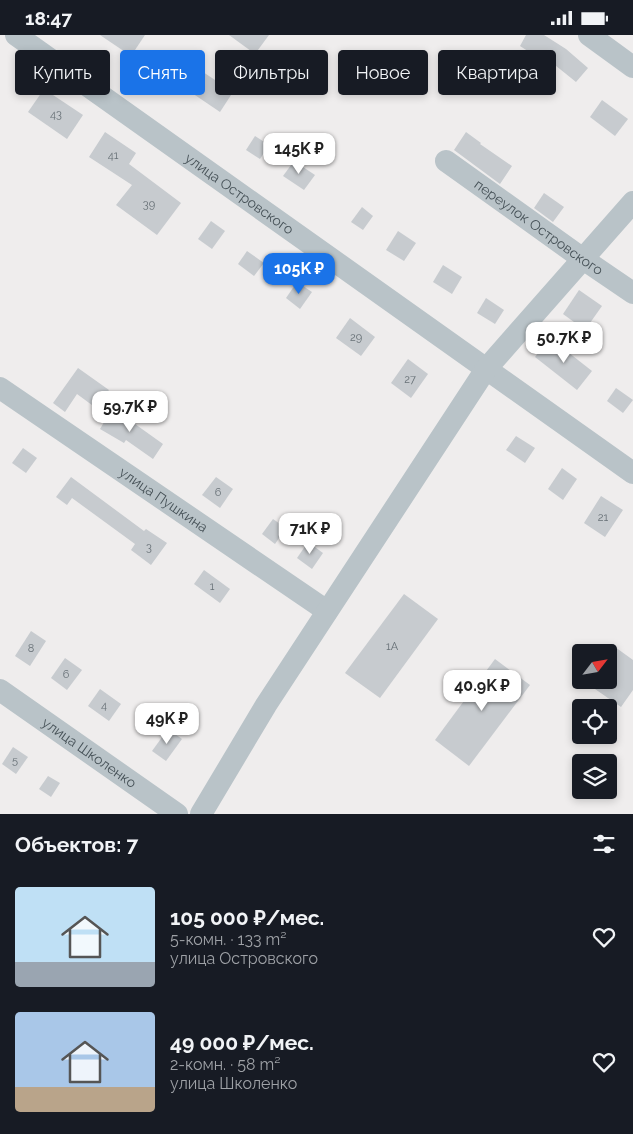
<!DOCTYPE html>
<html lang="ru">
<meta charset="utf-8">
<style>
:root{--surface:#171b24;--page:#242831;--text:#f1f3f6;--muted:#9ea1a6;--accent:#1a73e8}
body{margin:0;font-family:Raleway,sans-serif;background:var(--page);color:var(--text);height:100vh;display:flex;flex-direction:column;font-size:19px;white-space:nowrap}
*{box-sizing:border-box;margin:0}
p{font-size:16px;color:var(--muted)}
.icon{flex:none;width:28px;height:28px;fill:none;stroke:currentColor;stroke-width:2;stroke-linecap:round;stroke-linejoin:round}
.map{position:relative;height:779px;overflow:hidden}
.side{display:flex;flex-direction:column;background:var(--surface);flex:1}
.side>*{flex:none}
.hud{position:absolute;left:15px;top:15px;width:604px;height:45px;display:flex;gap:10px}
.needle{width:32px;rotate:59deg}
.fabs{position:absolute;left:572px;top:609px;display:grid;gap:10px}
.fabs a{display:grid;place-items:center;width:45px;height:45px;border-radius:5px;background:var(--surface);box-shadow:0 2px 8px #0003;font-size:25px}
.price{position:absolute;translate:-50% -42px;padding:0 11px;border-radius:10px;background:#fff;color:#222;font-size:16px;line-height:32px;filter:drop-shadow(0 1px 2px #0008)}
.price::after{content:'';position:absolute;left:50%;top:30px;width:15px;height:11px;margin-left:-8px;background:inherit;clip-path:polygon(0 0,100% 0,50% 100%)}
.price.selected{background:var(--accent);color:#fff}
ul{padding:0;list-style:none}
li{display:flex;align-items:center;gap:15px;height:125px;padding:0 15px}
li span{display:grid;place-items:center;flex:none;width:140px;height:100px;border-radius:5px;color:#555}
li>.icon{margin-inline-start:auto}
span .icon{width:60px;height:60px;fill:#fffc;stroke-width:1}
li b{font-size:21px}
h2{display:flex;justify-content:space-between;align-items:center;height:60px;padding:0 15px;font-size:21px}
.tag{padding:0 18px;border-radius:5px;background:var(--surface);box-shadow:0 2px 8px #0003;font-size:18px;line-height:45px}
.tag.selected{background:var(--accent);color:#fff}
.status{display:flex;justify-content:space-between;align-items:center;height:35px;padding:0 25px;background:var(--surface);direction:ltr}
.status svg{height:14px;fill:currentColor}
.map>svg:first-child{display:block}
</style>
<div class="status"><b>18:47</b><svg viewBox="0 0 49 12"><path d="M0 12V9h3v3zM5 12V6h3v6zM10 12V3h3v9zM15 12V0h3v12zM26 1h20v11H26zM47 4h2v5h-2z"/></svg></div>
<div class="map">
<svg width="633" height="779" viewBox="0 0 633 779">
<rect width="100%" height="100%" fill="#efeded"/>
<g fill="#c7cbcf">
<polygon points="100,0 145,0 131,21"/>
<polygon points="229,0 269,0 255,19"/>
<polygon points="526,0 544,0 566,14 588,33 576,47 540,18 537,22 520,11"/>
<polygon points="203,37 233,57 220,77 189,56"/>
<polygon points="44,54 83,80 67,104 28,77"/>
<polygon points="602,65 628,84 615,101 590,82"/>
<polygon points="105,97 136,118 129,129 181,168 157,200 116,170 132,150 89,122"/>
<polygon points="466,97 481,108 480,109 512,131 500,149 454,115"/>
<polygon points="255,101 269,110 260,124 246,115"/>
<polygon points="294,126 315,140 304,155 283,141"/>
<polygon points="544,158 564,172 553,187 534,173"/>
<polygon points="362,172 373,181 363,195 351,187"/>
<polygon points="211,186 225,196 212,214 198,204"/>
<polygon points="398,196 416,208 404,226 386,215"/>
<polygon points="247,216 264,228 254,241 238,229"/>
<polygon points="443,230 462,242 452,259 433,247"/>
<polygon points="297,247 312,257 300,274 286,263"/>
<polygon points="579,255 602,271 585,295 563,279"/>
<polygon points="486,263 504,275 495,289 477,278"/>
<polygon points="350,283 375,302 361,321 336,303"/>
<polygon points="550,303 592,336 577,355 535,322"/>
<polygon points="408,324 428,339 411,363 391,348"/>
<polygon points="78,333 109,355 96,373 77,359 65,377 53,368"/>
<polygon points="616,353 633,365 623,378 607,366"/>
<polygon points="113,372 137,386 135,389 163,409 153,424 126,405 124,408 100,394"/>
<polygon points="516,401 535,413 525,428 506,415"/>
<polygon points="23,413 37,423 26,438 12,428"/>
<polygon points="562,433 577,444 563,465 548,454"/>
<polygon points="71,442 144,496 146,494 167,508 151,530 131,515 135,509 72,463 67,470 56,462"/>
<polygon points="216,442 233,454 220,473 202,460"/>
<polygon points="601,461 623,475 605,502 584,488"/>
<polygon points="273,484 286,493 275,509 262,499"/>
<polygon points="308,507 323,518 312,534 297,523"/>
<polygon points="204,535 230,554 220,568 194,549"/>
<polygon points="404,559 438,584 380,663 345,638"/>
<polygon points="31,596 46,606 30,631 15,621"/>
<polygon points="615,612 633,625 633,655 621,672 582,645 609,645 609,621"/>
<polygon points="65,623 82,635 67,655 51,643"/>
<polygon points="495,624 530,650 469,731 435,705"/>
<polygon points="100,654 121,669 109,686 88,671"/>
<polygon points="168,694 182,704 166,726 152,716"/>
<polygon points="13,712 28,722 16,739 2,729"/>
<polygon points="48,741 60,748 51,762 39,754"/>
</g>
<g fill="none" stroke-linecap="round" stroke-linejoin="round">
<g stroke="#b9c3c8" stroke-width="22">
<path id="s1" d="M 16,0 L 633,438"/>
<polyline points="589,0 633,32"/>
<path id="s2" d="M 446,126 L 583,224 L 633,258"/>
<path id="s3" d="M 0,353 L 327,576"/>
<path id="s4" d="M 0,655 L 177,779"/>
<polyline points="201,779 266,670 486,334 633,167"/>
</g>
</g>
<g text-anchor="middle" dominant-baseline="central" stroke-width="4.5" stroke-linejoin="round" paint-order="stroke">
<g font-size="11" fill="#677076">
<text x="56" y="79">43</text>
<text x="113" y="120">41</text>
<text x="149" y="169">39</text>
<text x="356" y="302">29</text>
<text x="410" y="344">27</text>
<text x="218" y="457">6</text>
<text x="603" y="482">21</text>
<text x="149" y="512">3</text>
<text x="212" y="551">1</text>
<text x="392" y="611">1А</text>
<text x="31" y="613">8</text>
<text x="66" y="639">6</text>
<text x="104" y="670">4</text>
<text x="15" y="725">5</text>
</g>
<g font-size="14" fill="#475258" stroke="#fff">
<text stroke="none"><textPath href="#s1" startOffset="274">улица Островского</textPath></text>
<text stroke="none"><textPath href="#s2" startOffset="114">переулок Островского</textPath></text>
<text stroke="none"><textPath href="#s3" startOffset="198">улица Пушкина</textPath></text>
<text stroke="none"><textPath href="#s4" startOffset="109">улица Школенко</textPath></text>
</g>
</g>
</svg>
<div class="fabs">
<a><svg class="needle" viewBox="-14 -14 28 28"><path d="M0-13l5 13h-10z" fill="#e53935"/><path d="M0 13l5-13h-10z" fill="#9ea1a6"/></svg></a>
<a><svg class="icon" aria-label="locate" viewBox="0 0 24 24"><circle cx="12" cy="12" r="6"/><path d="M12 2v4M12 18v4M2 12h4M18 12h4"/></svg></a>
<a><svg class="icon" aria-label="layers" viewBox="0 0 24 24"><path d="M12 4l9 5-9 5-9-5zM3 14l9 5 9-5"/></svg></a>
</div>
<b class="price" style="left:299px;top:140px">145K ₽</b>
<b class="price selected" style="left:299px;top:260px">105K ₽</b>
<b class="price" style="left:564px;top:329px">50.7K ₽</b>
<b class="price" style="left:130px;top:398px">59.7K ₽</b>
<b class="price" style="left:310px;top:520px">71K ₽</b>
<b class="price" style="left:482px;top:677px">40.9K ₽</b>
<b class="price" style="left:167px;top:710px">49K ₽</b>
<div class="hud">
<a class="tag">Купить</a>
<a class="tag selected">Снять</a>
<a class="tag">Фильтры</a>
<a class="tag">Новое</a>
<a class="tag">Квартира</a>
</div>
</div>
<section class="side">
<h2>Объектов: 7<svg class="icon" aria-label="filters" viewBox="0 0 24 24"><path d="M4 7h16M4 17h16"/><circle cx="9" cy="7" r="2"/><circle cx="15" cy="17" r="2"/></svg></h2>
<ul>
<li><span style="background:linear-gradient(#bfe0f5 75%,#9aa5b1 0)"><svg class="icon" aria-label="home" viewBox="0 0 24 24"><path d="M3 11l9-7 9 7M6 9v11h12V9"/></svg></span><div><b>105 000 ₽/мес.</b><p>5-комн. · 133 m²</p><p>улица Островского</p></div><svg class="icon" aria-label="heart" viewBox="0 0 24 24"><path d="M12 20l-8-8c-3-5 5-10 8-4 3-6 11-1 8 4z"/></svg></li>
<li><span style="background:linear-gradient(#a9c7e8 75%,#b9a48a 0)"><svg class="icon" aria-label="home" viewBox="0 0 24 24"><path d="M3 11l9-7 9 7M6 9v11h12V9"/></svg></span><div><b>49 000 ₽/мес.</b><p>2-комн. · 58 m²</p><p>улица Школенко</p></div><svg class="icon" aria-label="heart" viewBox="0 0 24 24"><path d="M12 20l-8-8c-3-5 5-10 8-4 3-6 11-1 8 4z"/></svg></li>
</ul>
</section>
